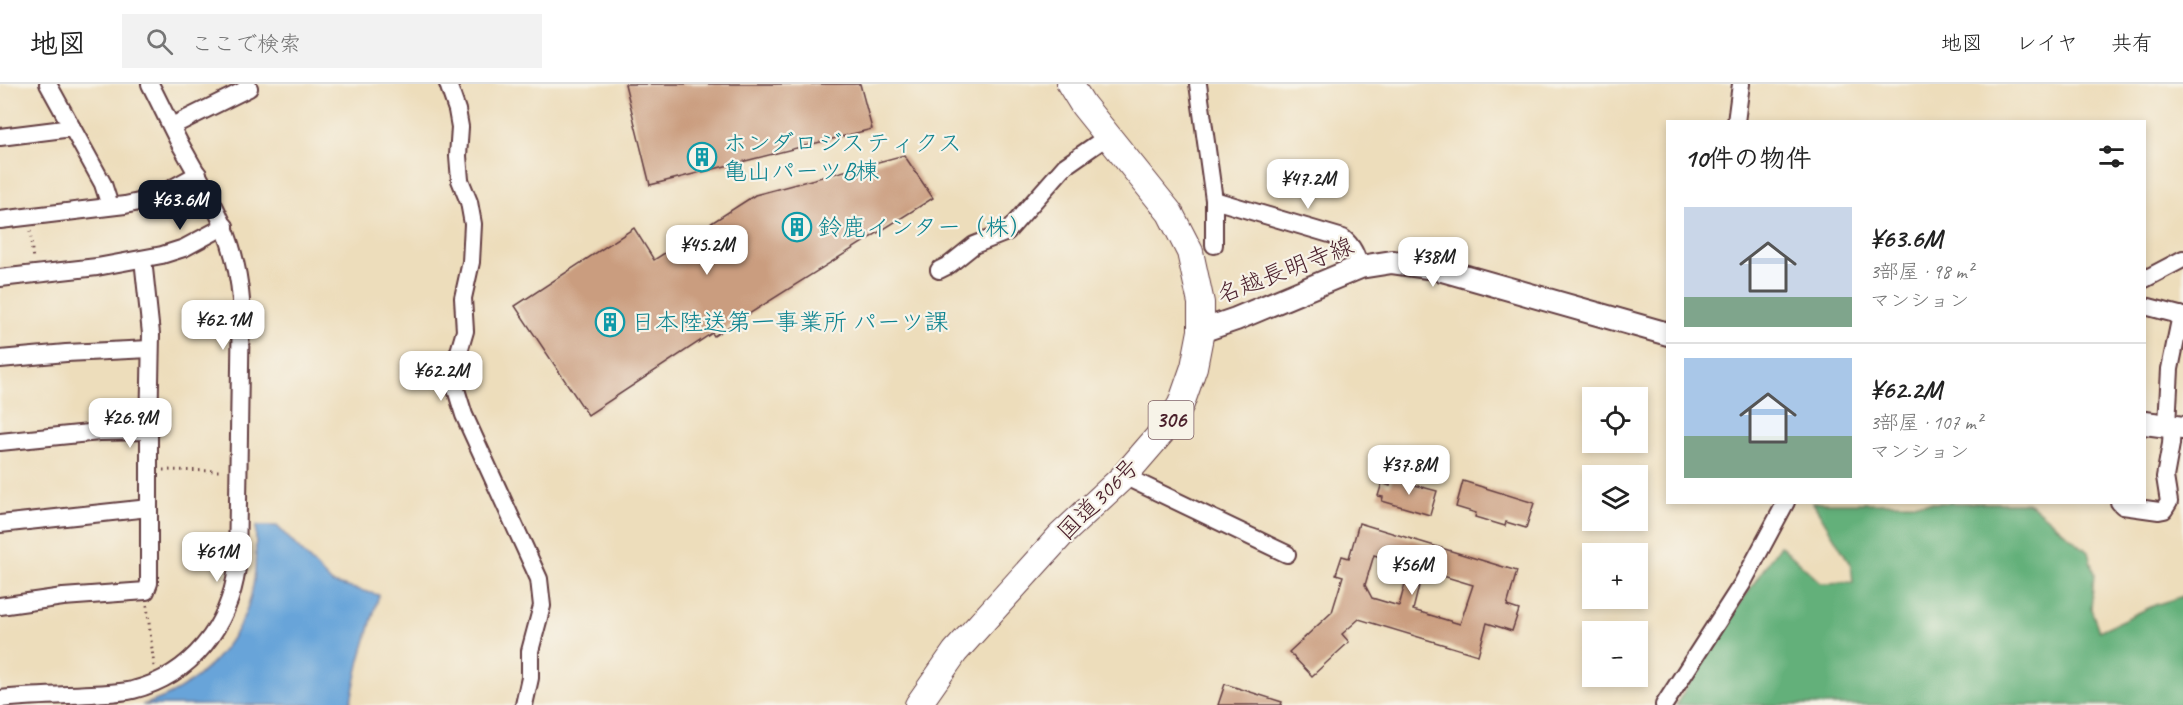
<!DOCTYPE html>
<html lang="ja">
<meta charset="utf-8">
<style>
:root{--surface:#fff;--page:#f2f2f2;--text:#222;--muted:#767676;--line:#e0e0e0;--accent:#111827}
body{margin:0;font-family:Caveat,"Klee One",sans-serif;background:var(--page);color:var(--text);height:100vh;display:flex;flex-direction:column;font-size:22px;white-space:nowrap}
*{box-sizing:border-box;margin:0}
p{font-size:20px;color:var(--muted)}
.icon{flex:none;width:33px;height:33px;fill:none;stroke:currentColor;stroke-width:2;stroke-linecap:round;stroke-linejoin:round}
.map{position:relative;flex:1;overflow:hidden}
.side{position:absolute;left:1666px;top:36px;width:480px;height:384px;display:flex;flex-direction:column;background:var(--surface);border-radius:0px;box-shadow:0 3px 9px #0003}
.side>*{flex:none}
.tools{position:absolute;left:1582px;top:303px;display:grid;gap:12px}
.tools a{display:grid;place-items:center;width:66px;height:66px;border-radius:0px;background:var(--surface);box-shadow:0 3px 9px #0003;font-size:30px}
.price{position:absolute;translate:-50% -51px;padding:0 14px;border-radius:12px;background:#fff;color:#222;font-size:20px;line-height:39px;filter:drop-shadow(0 2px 3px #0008)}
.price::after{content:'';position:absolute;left:50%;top:36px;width:18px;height:14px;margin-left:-9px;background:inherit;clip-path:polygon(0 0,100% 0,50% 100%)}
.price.current{background:var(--accent);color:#fff}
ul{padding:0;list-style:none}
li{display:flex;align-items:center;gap:18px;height:150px;padding:0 18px}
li+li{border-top:2px solid var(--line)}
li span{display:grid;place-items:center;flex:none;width:168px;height:120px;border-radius:0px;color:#555}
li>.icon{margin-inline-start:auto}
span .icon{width:72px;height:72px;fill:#fffc;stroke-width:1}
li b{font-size:26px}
h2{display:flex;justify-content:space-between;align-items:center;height:72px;padding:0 18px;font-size:26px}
header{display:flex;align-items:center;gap:36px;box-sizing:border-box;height:84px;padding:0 30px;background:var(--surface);border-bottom:2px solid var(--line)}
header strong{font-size:28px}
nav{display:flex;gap:33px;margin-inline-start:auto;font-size:21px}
.search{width:420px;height:54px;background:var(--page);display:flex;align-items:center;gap:15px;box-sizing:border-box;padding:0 21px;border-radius:0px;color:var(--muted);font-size:22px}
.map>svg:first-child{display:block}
</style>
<header>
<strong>地図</strong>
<div class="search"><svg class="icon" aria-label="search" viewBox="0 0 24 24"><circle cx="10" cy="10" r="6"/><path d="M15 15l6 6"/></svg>ここで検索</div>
<nav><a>地図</a><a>レイヤ</a><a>共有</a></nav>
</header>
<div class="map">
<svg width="2183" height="621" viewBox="0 0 2183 621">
<rect width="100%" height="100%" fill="#f7f3e8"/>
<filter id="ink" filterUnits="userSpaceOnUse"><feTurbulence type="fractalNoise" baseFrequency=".0167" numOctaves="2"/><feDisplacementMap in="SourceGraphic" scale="12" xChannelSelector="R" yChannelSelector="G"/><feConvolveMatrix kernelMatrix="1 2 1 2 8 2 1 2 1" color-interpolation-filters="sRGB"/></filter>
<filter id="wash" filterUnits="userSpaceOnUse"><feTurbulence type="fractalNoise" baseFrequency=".008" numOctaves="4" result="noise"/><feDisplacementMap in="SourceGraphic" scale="24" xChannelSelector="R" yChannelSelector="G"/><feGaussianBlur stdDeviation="1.35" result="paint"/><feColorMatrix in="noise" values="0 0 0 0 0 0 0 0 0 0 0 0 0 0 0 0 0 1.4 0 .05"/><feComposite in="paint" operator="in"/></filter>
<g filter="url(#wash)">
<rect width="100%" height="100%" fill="#edddbb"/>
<polygon fill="#64b07a" stroke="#576852" stroke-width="1.5" points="1813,419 2027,419 2033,422 2088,468 2094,490 2091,525 2099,547 2155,521 2183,512 2183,621 1676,621 1709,565 1780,461 1821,499 1853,498 1851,481"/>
<path fill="#68a4d9" stroke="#596282" stroke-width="1.5" d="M 256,442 L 277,442 L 332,499 L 379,511 L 360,576 L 350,621 L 142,621 C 196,607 243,557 253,502 C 257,482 255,461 256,442 Z"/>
<g id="blocks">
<g fill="#ca9d7f" fill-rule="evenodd">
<polygon points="625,0 860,0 872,45 650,101"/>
<polygon points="904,71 933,114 714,252 712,249 588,331 515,222 634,144 654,176 755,111"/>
<polygon points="1392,395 1437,407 1430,431 1382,417 1383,413 1378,412 1382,399 1390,402"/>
<polygon points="1463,397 1534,419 1526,444 1506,438 1505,442 1475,433 1476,429 1456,423"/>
<path d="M 1359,439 L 1517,487 L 1507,522 L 1519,526 L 1512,547 L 1487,539 L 1478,571 L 1359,535 L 1342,550 L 1349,558 L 1312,592 L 1289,568 L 1332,528 L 1343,492 L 1336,490 L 1342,472 L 1349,474 ZM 1374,471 L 1410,482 L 1399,522 L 1372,514 L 1365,501 ZM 1423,486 L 1473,501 L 1460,540 L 1413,526 Z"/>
<polygon points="1225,600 1282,618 1281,621 1218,621"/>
</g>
</g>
</g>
<g filter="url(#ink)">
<use href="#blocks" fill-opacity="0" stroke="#623c41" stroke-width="1.5"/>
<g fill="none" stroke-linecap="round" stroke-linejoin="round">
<g stroke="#623c41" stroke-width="20">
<g id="minor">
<polyline points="48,0 103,100 110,122"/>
<polyline points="448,0 457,26 460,43 458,72 460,96 469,118 473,140 471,178 463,214 465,247 455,281 455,302 464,331 539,495 542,522 530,567 530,594 524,621"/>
<polyline points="1198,0 1214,116 1214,161"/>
<polyline points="1736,38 1741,0"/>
<polyline points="172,42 249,4 247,0"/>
<polyline points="0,53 72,44"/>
<path d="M 1214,116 L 1343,154 C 1353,162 1356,171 1360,183"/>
<polyline points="0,136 125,121 148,116 167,107 198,90"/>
<polyline points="939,186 949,181 974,161 1007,148 1065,82 1108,52"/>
<polyline points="0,194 97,183 162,171 184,164 225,142"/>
<polyline points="2145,195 2183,175"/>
<polyline points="2145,222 2183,232"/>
<polyline points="0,275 66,269 150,265"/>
<polyline points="2167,341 2170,285 2181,231"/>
<polyline points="0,358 99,348 149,347 151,250 143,175"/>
<polyline points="1124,392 1287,470"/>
<polyline points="2119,418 2123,422 2159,427 2164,426 2169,418 2165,393 2171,360 2172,342"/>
<polyline points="0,440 149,424"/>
<polyline points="0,522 63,513 146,507 149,499 149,347"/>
<path d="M 0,615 C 31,611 61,612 92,610 C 106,609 120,609 133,606 C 192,591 229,542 237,484 L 241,216 C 236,151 210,113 179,58 C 169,39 160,19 150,0"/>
<polyline points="1664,621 1742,500 1786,418"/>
</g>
</g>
<g stroke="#623c41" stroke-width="26">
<g id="major">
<polyline points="1201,247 1236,235 1360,183 1392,178 1435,184 1668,250"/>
<polyline points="2145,339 2183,344"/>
</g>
</g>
<g stroke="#623c41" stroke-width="28">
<polyline id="highway" points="918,621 955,568 1061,451 1124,392 1169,340 1181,320 1194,283 1201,247 1201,219 1190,168 1170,129 1083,21 1070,0"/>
</g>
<g stroke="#623c41" stroke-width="3" stroke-dasharray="1.5 4.5" stroke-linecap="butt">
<polyline points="30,147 33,176"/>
<polyline points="163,386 222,387"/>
<polyline points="147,521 154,583"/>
</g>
<use href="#minor" stroke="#fff" stroke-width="16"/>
<use href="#major" stroke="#fff" stroke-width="22"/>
<use href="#highway" stroke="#fff" stroke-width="26"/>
</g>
</g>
<defs>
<g id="building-ring" transform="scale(1.5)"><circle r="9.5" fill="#f7f3e8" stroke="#0f9aa8" stroke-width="1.5"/><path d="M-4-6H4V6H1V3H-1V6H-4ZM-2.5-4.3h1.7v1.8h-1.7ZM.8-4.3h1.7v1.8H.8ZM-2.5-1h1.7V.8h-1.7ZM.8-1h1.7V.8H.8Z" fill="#0f9aa8"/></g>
</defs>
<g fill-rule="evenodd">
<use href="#building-ring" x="702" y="73"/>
<use href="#building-ring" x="797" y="143"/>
<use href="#building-ring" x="610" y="238"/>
</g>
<g text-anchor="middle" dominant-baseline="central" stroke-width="4.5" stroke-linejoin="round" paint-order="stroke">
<rect fill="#f7f3e8" stroke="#7e5f64" stroke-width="1.5" x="1148.5" y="317" width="45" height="38" rx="4.5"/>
<g font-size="22" font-weight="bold" fill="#4a1f2b">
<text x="1171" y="336">306</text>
</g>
<g font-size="24" fill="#0d838f" stroke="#f7f3e8" text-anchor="start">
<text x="723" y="59">ホンダロジスティクス<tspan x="723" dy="28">亀山パーツB棟</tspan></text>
<text x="818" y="143">鈴鹿インター（株）</text>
<text x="631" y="238">日本陸送第一事業所 パーツ課</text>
</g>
<g font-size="24" fill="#4a1f2b" stroke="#f7f3e8">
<text transform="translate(1285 186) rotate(-21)">名越長明寺線</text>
<text transform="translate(1098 415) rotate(-45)">国道306号</text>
</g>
</g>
</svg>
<div class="tools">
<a><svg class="icon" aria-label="locate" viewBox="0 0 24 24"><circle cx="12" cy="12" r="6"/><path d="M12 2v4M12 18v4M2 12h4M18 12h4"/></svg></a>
<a><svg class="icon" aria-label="layers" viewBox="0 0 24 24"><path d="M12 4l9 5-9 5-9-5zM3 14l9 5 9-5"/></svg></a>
<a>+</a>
<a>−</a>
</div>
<b class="price" style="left:1308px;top:126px">¥47.2M</b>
<b class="price current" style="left:180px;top:147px">¥63.6M</b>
<b class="price" style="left:707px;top:192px">¥45.2M</b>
<b class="price" style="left:1433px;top:204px">¥38M</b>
<b class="price" style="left:223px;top:267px">¥62.1M</b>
<b class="price" style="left:441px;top:318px">¥62.2M</b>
<b class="price" style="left:130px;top:365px">¥26.9M</b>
<b class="price" style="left:1409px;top:412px">¥37.8M</b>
<b class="price" style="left:217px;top:499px">¥61M</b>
<b class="price" style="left:1412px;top:512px">¥56M</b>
<section class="side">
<h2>10件の物件<svg class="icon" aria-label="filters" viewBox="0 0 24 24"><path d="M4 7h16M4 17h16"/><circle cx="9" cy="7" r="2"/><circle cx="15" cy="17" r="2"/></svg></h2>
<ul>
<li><span style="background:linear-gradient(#c9d6e8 75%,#7fa58c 0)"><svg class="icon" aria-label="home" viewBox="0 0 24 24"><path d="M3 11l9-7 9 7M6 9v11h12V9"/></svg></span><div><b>¥63.6M</b><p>3部屋 · 98 m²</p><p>マンション</p></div></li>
<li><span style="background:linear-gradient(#a9c7e8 65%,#7fa58c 0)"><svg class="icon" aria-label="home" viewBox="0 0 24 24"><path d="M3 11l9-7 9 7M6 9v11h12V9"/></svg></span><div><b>¥62.2M</b><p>3部屋 · 107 m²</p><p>マンション</p></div></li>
</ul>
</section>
</div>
